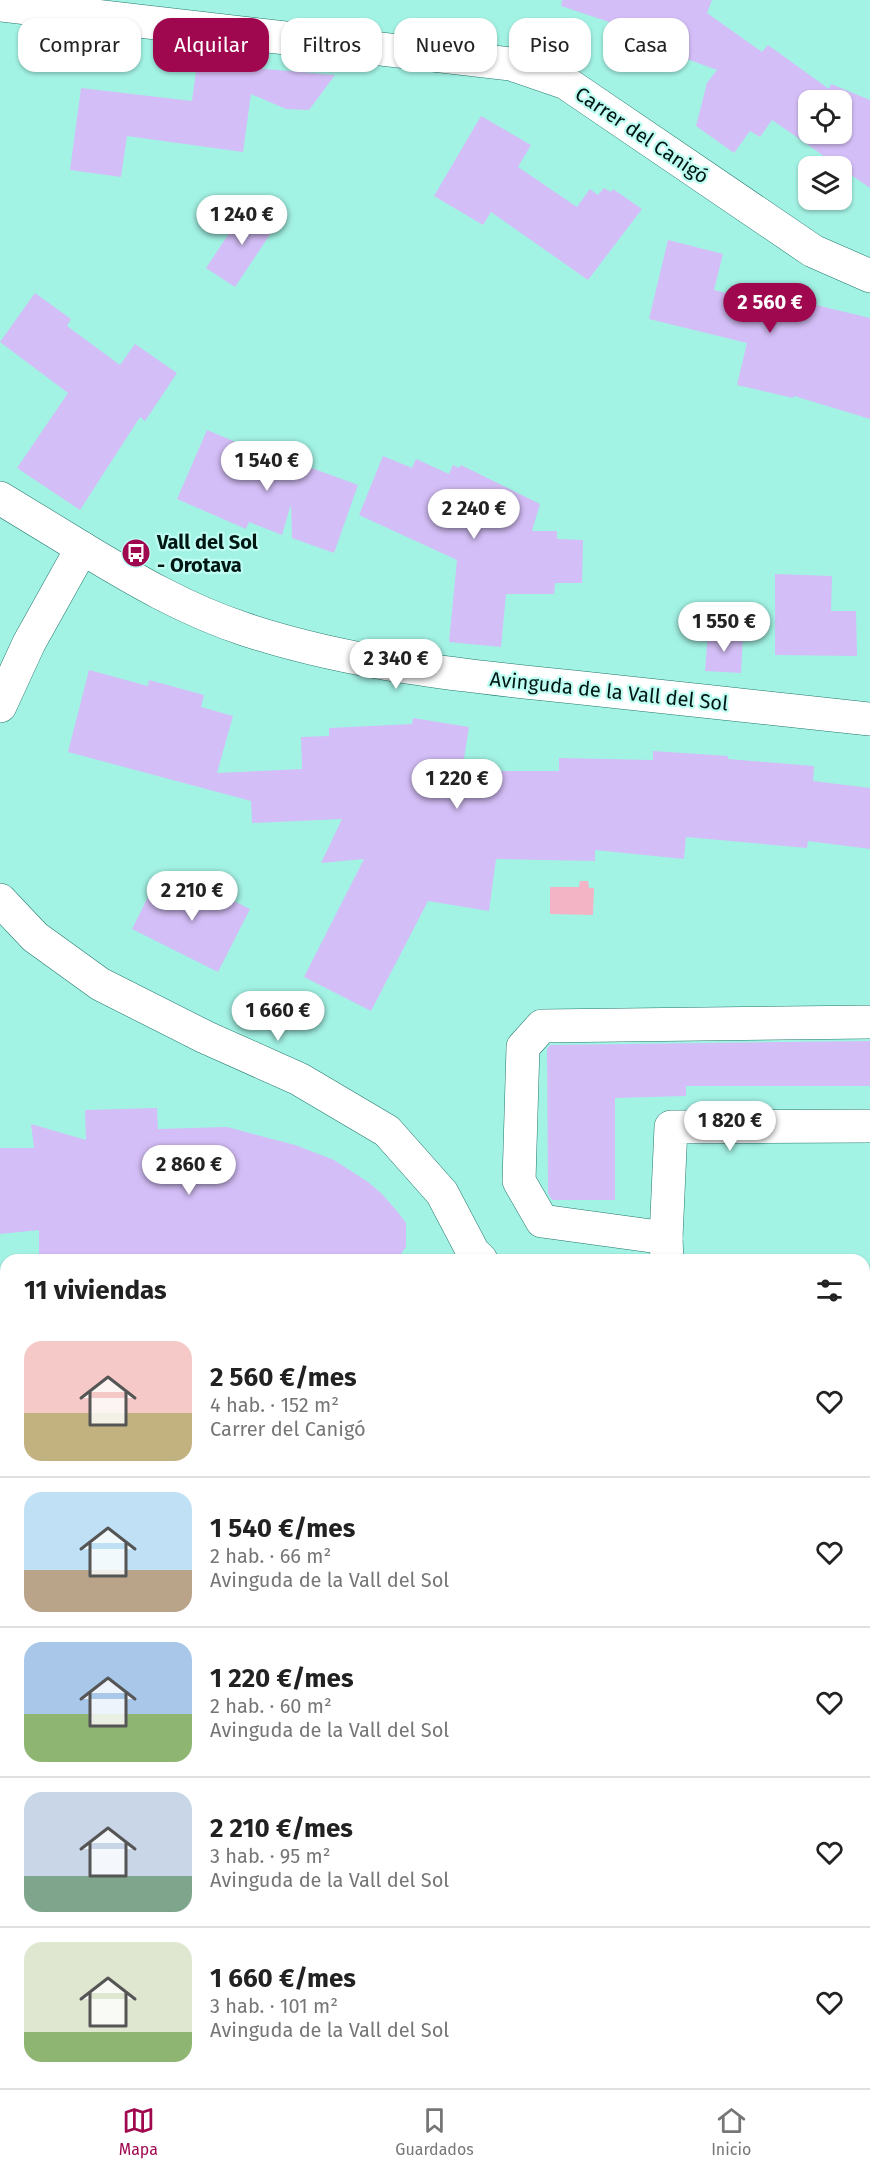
<!DOCTYPE html>
<html lang="es">
<meta charset="utf-8">
<style>
:root{--surface:#fff;--page:#f6f6f6;--text:#222;--muted:#767676;--line:#e0e0e0;--accent:#9f074e}
body{margin:0;font-family:"Fira Sans",sans-serif;background:var(--page);color:var(--text);height:100vh;display:flex;flex-direction:column;font-size:22px;white-space:nowrap}
*{box-sizing:border-box;margin:0}
p{font-size:20px;color:var(--muted)}
.icon{flex:none;width:33px;height:33px;fill:none;stroke:currentColor;stroke-width:2;stroke-linecap:round;stroke-linejoin:round}
.map{position:relative;flex:1;overflow:hidden}
.side{position:absolute;left:0px;top:1254px;width:870px;height:834px;display:flex;flex-direction:column;background:var(--surface);border-radius:18px 18px 0 0;box-shadow:0 2px 4px #0004}
.side>*{flex:none}
.top-card{position:absolute;left:18px;top:18px;width:834px;height:54px;display:flex;gap:12px}
.tools{position:absolute;left:798px;top:90px;display:grid;gap:12px}
.tools a{display:grid;place-items:center;width:54px;height:54px;border-radius:12px;background:var(--surface);box-shadow:0 2px 4px #0004;font-size:30px}
.price{position:absolute;translate:-50% -51px;padding:0 14px;border-radius:21px;background:#fff;color:#222;font-size:20px;line-height:39px;filter:drop-shadow(0 2px 3px #0008)}
.price::after{content:'';position:absolute;left:50%;top:36px;width:18px;height:14px;margin-left:-9px;background:inherit;clip-path:polygon(0 0,100% 0,50% 100%)}
.price.active{background:var(--accent);color:#fff}
ul{padding:0;list-style:none}
li{display:flex;align-items:center;gap:18px;height:150px;padding:0 24px}
li+li{border-top:2px solid var(--line)}
li span{display:grid;place-items:center;flex:none;width:168px;height:120px;border-radius:18px;color:#555}
li>.icon{margin-inline-start:auto}
span .icon{width:72px;height:72px;fill:#fffc;stroke-width:1}
li b{font-size:26px}
h2{display:flex;justify-content:space-between;align-items:center;height:72px;padding:0 24px;font-size:26px}
.pill{padding:0 21px;border-radius:18px;background:var(--surface);box-shadow:0 2px 4px #0004;font-size:21px;line-height:54px}
.pill.active{background:var(--accent);color:#fff}
.tab-bar{display:flex;justify-content:space-around;align-items:center;height:84px;border-top:2px solid var(--line);background:var(--surface);font-size:16px;color:var(--muted)}
.tab-bar a{display:grid;justify-items:center;gap:3px}
.tab-bar .active{color:var(--accent)}
.map>svg:first-child{display:block}
</style>
<div class="map">
<svg width="870" height="2088" viewBox="0 0 870 2088">
<rect width="100%" height="100%" fill="#a3f3e5"/>
<polygon fill="#e5ae7e" points="0,1942 6,1944 6,2082 250,2082 258,2088 0,2088"/>
<polygon fill="#f3b5c5" points="580,881 588,881 589,888 594,888 593,915 550,914 550,887 579,887"/>
<g fill="none" stroke-linecap="round" stroke-linejoin="round">
<g stroke="#f3b5c5" stroke-width="14">
<polyline points="0,2019 6,2019"/>
<polyline points="173,2082 183,2088"/>
</g>
</g>
<g fill="#d4bef7" fill-rule="evenodd">
<path d="M 562,0 L 712,0 L 707,13 L 762,52 L 768,45 L 829,89 L 831,84 L 870,100 L 870,188 L 772,120 L 760,137 L 750,131 L 734,153 L 696,126 L 707,83 L 717,70 L 627,37 L 630,29 L 561,6 ZM 808,100 L 842,100 L 842,134 L 808,134 Z"/>
<polygon points="194,63 335,75 309,110 286,109 251,94 243,152 127,136 121,177 70,170 81,88 192,101 196,71 193,69"/>
<polygon points="481,116 531,145 518,167 577,207 590,189 598,195 604,188 611,192 613,189 642,209 588,280 491,212 483,225 434,196"/>
<polygon points="248,205 277,224 235,287 206,268"/>
<polygon points="668,240 723,254 714,290 784,308 787,298 870,318 870,419 794,396 793,398 737,385 747,343 649,319"/>
<polygon points="35,293 71,319 67,326 120,365 135,344 177,373 145,421 140,417 80,510 17,468 68,393 0,342"/>
<polygon points="207,430 267,455 268,452 358,485 334,553 292,538 291,504 282,535 249,522 246,529 177,499"/>
<polygon points="383,456 412,468 416,459 449,474 453,465 459,468 461,465 540,504 532,531 557,531 557,539 583,540 582,583 555,583 554,594 506,594 501,647 449,642 457,560 359,515"/>
<polygon points="775,574 832,576 831,611 856,611 857,656 775,655"/>
<polygon points="708,632 743,635 741,673 705,671"/>
<polygon points="89,670 148,686 149,680 204,695 201,707 233,716 217,773 302,769 301,737 329,736 329,728 412,724 413,718 469,727 462,771 559,771 559,758 653,760 653,751 728,756 728,759 814,766 813,781 870,788 870,849 808,841 807,848 686,837 684,859 595,850 595,861 496,859 489,911 428,901 371,1011 304,977 364,859 321,863 342,819 252,823 251,801 68,752"/>
<polygon points="159,875 201,897 205,887 250,909 218,972 132,929"/>
<polygon points="870,1041 870,1086 686,1086 686,1096 615,1098 615,1200 552,1200 548,1193 547,1049 550,1045"/>
<polygon points="157,1108 158,1129 227,1127 295,1145 334,1160 368,1182 381,1193 397,1211 406,1223 406,1247 396,1260 39,1260 39,1230 0,1234 0,1148 34,1148 31,1124 86,1140 85,1110"/>
</g>
<g fill="none" stroke-linecap="round" stroke-linejoin="round">
<g stroke="#21776b" stroke-width="34">
<g id="minor">
<polyline points="0,5 511,64 566,83 813,251 870,276"/>
<polyline points="0,498 82,548"/>
<path d="M 0,706 L 29,643 L 82,548 C 133,579 186,610 244,629 C 349,664 463,676 573,687 C 672,698 771,708 870,719"/>
<polyline points="0,900 35,937 100,984 205,1037 299,1079 387,1131 442,1193 473,1252 481,1260"/>
<polyline points="666,1238 542,1221 519,1181 523,1047 542,1026 870,1022"/>
<polyline points="667,1260 666,1238 671,1127 870,1126"/>
<polyline points="0,1297 6,1297"/>
<polyline points="864,1316 870,1316"/>
<polyline points="864,1362 870,1363"/>
<polyline points="0,1702 6,1702"/>
<polyline points="864,1705 870,1705"/>
<polyline points="613,2082 614,2088"/>
</g>
</g>
<use href="#minor" stroke="#fff" stroke-width="33"/>
</g>
<defs>
<g id="bus-disc" transform="scale(1.5)"><circle r="9.5" fill="#9f074e" stroke="#befdf2"/><path d="M-5-6H5V4H4V6H2V4H-2V6H-4V4H-5ZM-3.5-4V0h7V-4ZM-3.5 1.2v1.5H-2V1.2ZM2 1.2v1.5H3.5V1.2Z" fill="#fff"/></g>
</defs>
<g fill-rule="evenodd">
<use href="#bus-disc" x="136" y="553"/>
</g>
<g text-anchor="middle" dominant-baseline="central" stroke-width="4.5" stroke-linejoin="round" paint-order="stroke">
<g font-size="20" fill="#001613" stroke="#befdf2">
<text transform="translate(642 135) rotate(34)">Carrer del Canigó</text>
<text transform="translate(609 691) rotate(6)">Avinguda de la Vall del Sol</text>
</g>
<g font-size="20" font-weight="bold" fill="#001613" stroke="#befdf2" text-anchor="start">
<text x="157" y="542">Vall del Sol<tspan x="157" dy="23">- Orotava</tspan></text>
</g>
</g>
</svg>
<div class="tools">
<a><svg class="icon" aria-label="locate" viewBox="0 0 24 24"><circle cx="12" cy="12" r="6"/><path d="M12 2v4M12 18v4M2 12h4M18 12h4"/></svg></a>
<a><svg class="icon" aria-label="layers" viewBox="0 0 24 24"><path d="M12 4l9 5-9 5-9-5zM3 14l9 5 9-5"/></svg></a>
</div>
<b class="price" style="left:242px;top:246px">1 240 €</b>
<b class="price active" style="left:770px;top:334px">2 560 €</b>
<b class="price" style="left:267px;top:492px">1 540 €</b>
<b class="price" style="left:474px;top:540px">2 240 €</b>
<b class="price" style="left:724px;top:653px">1 550 €</b>
<b class="price" style="left:396px;top:690px">2 340 €</b>
<b class="price" style="left:457px;top:810px">1 220 €</b>
<b class="price" style="left:192px;top:922px">2 210 €</b>
<b class="price" style="left:278px;top:1042px">1 660 €</b>
<b class="price" style="left:730px;top:1152px">1 820 €</b>
<b class="price" style="left:189px;top:1196px">2 860 €</b>
<div class="top-card">
<a class="pill">Comprar</a>
<a class="pill active">Alquilar</a>
<a class="pill">Filtros</a>
<a class="pill">Nuevo</a>
<a class="pill">Piso</a>
<a class="pill">Casa</a>
</div>
<section class="side">
<h2>11 viviendas<svg class="icon" aria-label="filters" viewBox="0 0 24 24"><path d="M4 7h16M4 17h16"/><circle cx="9" cy="7" r="2"/><circle cx="15" cy="17" r="2"/></svg></h2>
<ul>
<li><span style="background:linear-gradient(#f6c9c9 60%,#c2b280 0)"><svg class="icon" aria-label="home" viewBox="0 0 24 24"><path d="M3 11l9-7 9 7M6 9v11h12V9"/></svg></span><div><b>2 560 €/mes</b><p>4 hab. · 152 m²</p><p>Carrer del Canigó</p></div><svg class="icon" aria-label="heart" viewBox="0 0 24 24"><path d="M12 20l-8-8c-3-5 5-10 8-4 3-6 11-1 8 4z"/></svg></li>
<li><span style="background:linear-gradient(#bfe0f5 65%,#b9a48a 0)"><svg class="icon" aria-label="home" viewBox="0 0 24 24"><path d="M3 11l9-7 9 7M6 9v11h12V9"/></svg></span><div><b>1 540 €/mes</b><p>2 hab. · 66 m²</p><p>Avinguda de la Vall del Sol</p></div><svg class="icon" aria-label="heart" viewBox="0 0 24 24"><path d="M12 20l-8-8c-3-5 5-10 8-4 3-6 11-1 8 4z"/></svg></li>
<li><span style="background:linear-gradient(#a9c7e8 60%,#8fb573 0)"><svg class="icon" aria-label="home" viewBox="0 0 24 24"><path d="M3 11l9-7 9 7M6 9v11h12V9"/></svg></span><div><b>1 220 €/mes</b><p>2 hab. · 60 m²</p><p>Avinguda de la Vall del Sol</p></div><svg class="icon" aria-label="heart" viewBox="0 0 24 24"><path d="M12 20l-8-8c-3-5 5-10 8-4 3-6 11-1 8 4z"/></svg></li>
<li><span style="background:linear-gradient(#c9d6e8 70%,#7fa58c 0)"><svg class="icon" aria-label="home" viewBox="0 0 24 24"><path d="M3 11l9-7 9 7M6 9v11h12V9"/></svg></span><div><b>2 210 €/mes</b><p>3 hab. · 95 m²</p><p>Avinguda de la Vall del Sol</p></div><svg class="icon" aria-label="heart" viewBox="0 0 24 24"><path d="M12 20l-8-8c-3-5 5-10 8-4 3-6 11-1 8 4z"/></svg></li>
<li><span style="background:linear-gradient(#dfe7d0 75%,#8fb573 0)"><svg class="icon" aria-label="home" viewBox="0 0 24 24"><path d="M3 11l9-7 9 7M6 9v11h12V9"/></svg></span><div><b>1 660 €/mes</b><p>3 hab. · 101 m²</p><p>Avinguda de la Vall del Sol</p></div><svg class="icon" aria-label="heart" viewBox="0 0 24 24"><path d="M12 20l-8-8c-3-5 5-10 8-4 3-6 11-1 8 4z"/></svg></li>
</ul>
</section>
</div>
<nav class="tab-bar">
<a class="active"><svg class="icon" aria-label="map" viewBox="0 0 24 24"><path d="M3 6l6-2 6 2 6-2v14l-6 2-6-2-6 2zM9 4v14M15 6v14"/></svg>Mapa</a>
<a><svg class="icon" aria-label="saved" viewBox="0 0 24 24"><path d="M7 4h10v16l-5-4-5 4z"/></svg>Guardados</a>
<a><svg class="icon" aria-label="home" viewBox="0 0 24 24"><path d="M3 11l9-7 9 7M6 9v11h12V9"/></svg>Inicio</a>
</nav>
